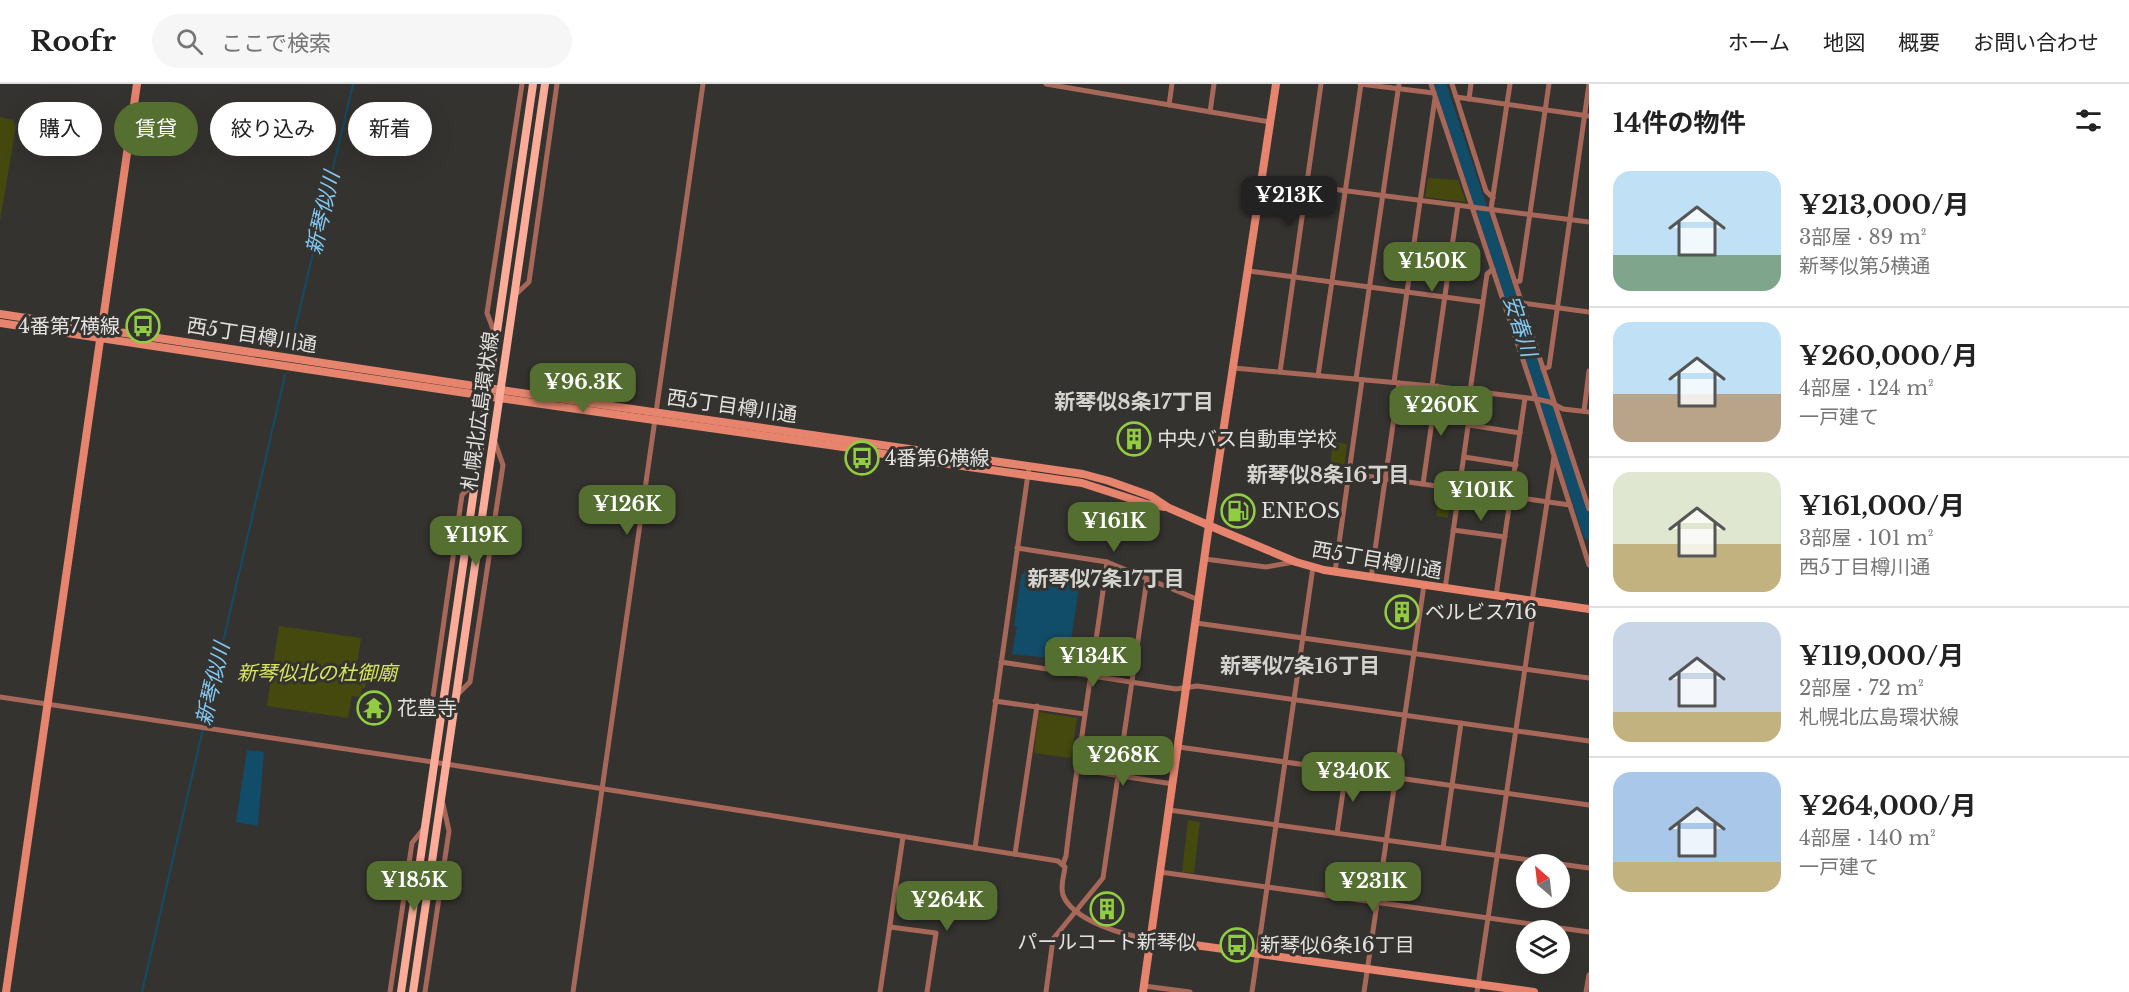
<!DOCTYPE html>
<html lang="ja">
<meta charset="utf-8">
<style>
:root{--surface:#fff;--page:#f6f6f6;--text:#222;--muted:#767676;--line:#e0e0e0;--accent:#546f30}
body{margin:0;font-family:"Libre Baskerville","Noto Sans JP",serif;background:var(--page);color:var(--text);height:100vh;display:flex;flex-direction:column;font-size:22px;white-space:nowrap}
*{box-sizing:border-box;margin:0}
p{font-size:20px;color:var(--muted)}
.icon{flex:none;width:33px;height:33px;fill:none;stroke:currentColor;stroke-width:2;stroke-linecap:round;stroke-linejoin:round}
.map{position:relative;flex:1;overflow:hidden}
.sheet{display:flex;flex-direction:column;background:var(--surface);width:540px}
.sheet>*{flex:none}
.banner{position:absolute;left:18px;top:18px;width:570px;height:54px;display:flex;gap:12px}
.needle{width:39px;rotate:332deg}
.buttons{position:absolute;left:1516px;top:770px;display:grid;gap:12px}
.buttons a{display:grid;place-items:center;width:54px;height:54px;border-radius:50%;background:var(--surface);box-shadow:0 6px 24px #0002;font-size:30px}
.price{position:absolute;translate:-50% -51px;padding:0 14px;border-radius:12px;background:var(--accent);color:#fff;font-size:20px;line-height:39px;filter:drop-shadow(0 2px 3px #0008)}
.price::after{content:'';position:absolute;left:50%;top:36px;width:18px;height:14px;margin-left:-9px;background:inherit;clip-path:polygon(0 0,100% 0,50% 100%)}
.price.current{background:#222;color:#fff}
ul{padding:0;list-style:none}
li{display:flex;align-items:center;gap:18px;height:150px;padding:0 24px}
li+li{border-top:2px solid var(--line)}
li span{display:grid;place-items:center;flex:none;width:168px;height:120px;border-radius:18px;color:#555}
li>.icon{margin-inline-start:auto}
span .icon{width:72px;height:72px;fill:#fffc;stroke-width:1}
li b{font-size:26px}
h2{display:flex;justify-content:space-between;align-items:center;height:72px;padding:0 24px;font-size:26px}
.chip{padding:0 21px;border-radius:27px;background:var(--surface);box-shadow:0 6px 24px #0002;font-size:21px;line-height:54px}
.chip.current{background:var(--accent);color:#fff}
header{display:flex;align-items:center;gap:36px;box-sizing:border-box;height:84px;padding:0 30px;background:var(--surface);border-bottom:2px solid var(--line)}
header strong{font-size:28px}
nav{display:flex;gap:33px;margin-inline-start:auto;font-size:21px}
.search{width:420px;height:54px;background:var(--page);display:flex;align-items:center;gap:15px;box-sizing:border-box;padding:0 21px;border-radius:33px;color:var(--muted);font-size:22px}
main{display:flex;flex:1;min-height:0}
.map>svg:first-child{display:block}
</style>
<header>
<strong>Roofr</strong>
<div class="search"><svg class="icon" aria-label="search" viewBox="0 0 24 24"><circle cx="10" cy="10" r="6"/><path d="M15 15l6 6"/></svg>ここで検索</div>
<nav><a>ホーム</a><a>地図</a><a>概要</a><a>お問い合わせ</a></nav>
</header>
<main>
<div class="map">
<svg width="1589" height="908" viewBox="0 0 1589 908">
<rect width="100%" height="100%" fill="#353330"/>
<g fill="#45490d">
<polygon points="0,33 13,36 16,42 0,137"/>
<polygon points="1428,94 1458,96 1466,118 1425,113"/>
<polygon points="1333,358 1347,360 1344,385 1330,383"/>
<polygon points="1440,408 1451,410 1448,434 1436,432"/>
<polygon points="279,542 361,554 357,581 366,583 365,586 368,587 365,604 362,604 361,613 352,612 348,634 267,622"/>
<polygon points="1039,628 1077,634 1071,674 1034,669"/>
<polygon points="1188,736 1200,738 1194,789 1182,788"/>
</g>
<g fill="#114c69">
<polygon points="1025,487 1080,496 1068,576 1012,570 1017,543 1014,542 1021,492"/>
<polygon points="247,666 264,668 258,742 236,738"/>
</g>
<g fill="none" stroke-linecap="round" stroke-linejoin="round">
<g stroke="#114c69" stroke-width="2">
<polyline points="292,258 353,0"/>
<polyline points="142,908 285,291"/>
</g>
<polyline stroke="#114c69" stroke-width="12" points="1440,0 1589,450"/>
<g stroke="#a76859" stroke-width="5">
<polyline points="1046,0 1270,38"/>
<polyline points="1360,0 1434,9"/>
<polyline points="1431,0 1536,315 1589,481"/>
<polyline points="1452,0 1486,107 1493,114"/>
<polyline points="1510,0 1491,125 1589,425"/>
<polyline points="1456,13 1589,32"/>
<polyline points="1469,15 1471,0"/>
<polyline points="1169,21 1172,0"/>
<polyline points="1210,28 1214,0"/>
<polyline points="1262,96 1589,138"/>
<polyline points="1249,187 1482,218"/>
<polyline points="1515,198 1520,197 1549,0"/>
<polyline points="514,212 529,198 557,0"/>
<polyline points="1522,219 1589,228"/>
<polyline points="495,250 487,229 522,0"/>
<polyline points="1234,284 1432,302 1536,315 1550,318 1563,325 1589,328"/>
<polyline points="1543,285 1549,283 1589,0"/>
<polyline points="1280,288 1321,0"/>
<polyline points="1318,292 1361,0"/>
<polyline points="1356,295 1399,0"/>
<polyline points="1394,298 1435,14"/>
<polyline points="1432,302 1458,121"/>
<polyline points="1470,307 1487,190 1493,185"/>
<polyline points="1584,327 1589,287"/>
<polyline points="1469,341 1520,349"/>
<polyline points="1464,373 1516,381"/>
<polyline points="1331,387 1570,421"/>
<polyline points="1423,400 1437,302"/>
<polyline points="1453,446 1505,453"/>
<polyline points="1017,464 1107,478 1199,516"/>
<polyline points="1205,475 1266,483 1294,478"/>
<polyline points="1335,488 1362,296"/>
<polyline points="1371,494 1399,299"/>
<polyline points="1445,505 1473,307"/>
<polyline points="1496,512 1525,314"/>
<polyline points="1532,517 1554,373"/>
<polyline points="1196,539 1589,594"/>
<polyline points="1001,578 1176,605 1197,602 1589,657"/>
<polyline points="456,612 470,598 503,381 495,358"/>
<path d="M 0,613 L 446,680 L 1058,777 L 1065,783 C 1064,792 1060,802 1063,811 C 1073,837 1126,852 1151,855"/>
<polyline points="995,617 1084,630"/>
<polyline points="439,636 433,613 462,411 475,398"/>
<polyline points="1179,663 1589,721"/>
<polyline points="1076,685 1173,700"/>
<polyline points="1169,726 1559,780"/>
<polyline points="1337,749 1346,687"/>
<polyline points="975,764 1029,383"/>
<polyline points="1443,764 1461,639"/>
<polyline points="1015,770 1037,622"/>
<path d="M 1063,780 L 1066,772 C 1077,674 1094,576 1107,478"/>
<polyline points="1560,780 1589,784"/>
<polyline points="1160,788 1589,848"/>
<polyline points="890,843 936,849 927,908"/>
<polyline points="1144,902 1190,908"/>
<polyline points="390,908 412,759 424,744"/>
<polyline points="425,908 449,747 443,720"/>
<polyline points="573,908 703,0"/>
<polyline points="880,908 903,753"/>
<polyline points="1046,908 1053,855 1103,794 1147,495"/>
<polyline points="1252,908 1313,483"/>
<polyline points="1364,908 1424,501"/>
<polyline points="1477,908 1535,517"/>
<polyline points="1586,908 1589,891"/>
</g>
<g stroke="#e7846d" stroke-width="8">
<polyline points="0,230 501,306 1083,390 1109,397 1151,412 1169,424 1222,447 1296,478 1324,486 1589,525"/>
<polyline points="0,239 499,314 850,364 906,374 1082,399 1147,420 1165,423"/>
<polyline points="1151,855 1534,908"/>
<polyline points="6,908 137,0"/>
<polyline points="1143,908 1209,441 1276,0"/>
</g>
<g stroke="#faac99" stroke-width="8">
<polyline points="401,908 533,0"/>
<polyline points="413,908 545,0"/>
</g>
</g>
<defs>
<g id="bus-ring" transform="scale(1.725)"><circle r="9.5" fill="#353330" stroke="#90cd41" stroke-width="1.5"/><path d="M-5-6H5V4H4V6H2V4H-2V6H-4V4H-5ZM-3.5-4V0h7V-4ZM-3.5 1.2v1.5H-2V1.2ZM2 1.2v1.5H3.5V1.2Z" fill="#90cd41"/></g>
<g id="building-ring" transform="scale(1.725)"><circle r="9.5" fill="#353330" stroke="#90cd41" stroke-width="1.5"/><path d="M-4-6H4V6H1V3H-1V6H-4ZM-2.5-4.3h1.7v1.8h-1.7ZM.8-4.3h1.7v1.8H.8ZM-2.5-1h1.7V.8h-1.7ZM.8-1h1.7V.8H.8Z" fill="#90cd41"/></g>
<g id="fuel-ring" transform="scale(1.725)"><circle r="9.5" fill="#353330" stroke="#90cd41" stroke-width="1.5"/><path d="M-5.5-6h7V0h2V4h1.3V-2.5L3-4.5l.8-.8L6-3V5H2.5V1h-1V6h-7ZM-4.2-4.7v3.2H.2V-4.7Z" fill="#90cd41"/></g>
<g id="temple-ring" transform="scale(1.725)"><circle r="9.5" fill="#353330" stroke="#90cd41" stroke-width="1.5"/><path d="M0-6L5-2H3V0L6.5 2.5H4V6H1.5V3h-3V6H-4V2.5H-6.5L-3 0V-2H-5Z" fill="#90cd41"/></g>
</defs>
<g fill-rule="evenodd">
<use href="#bus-ring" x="143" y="242"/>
<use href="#building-ring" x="1134" y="355"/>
<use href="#bus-ring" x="862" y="374"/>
<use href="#fuel-ring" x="1238" y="427"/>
<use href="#building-ring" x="1402" y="528"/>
<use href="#temple-ring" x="374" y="624"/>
<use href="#building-ring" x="1107" y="825"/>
<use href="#bus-ring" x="1237" y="861"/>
</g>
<g text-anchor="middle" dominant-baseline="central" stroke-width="6" stroke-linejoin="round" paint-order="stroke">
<g font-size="20" fill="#e3e2e0" stroke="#353330" text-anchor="start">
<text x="120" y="242" text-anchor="end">4番第7横線</text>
<text x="1157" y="355">中央バス自動車学校</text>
<text x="885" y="374">4番第6横線</text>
<text x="1261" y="427">ENEOS</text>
<text x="1425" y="528">ベルビス716</text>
<text x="397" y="624">花豊寺</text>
<text x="1107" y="858" text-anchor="middle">パールコート新琴似</text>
<text x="1260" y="861">新琴似6条16丁目</text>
</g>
<g font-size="20" fill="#e3e2e0" stroke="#353330">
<text transform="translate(252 251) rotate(9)">西5丁目樽川通</text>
<text transform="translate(732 322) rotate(8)">西5丁目樽川通</text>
<text transform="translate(480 327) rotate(-82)">札幌北広島環状線</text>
<text transform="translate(1377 476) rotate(10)">西5丁目樽川通</text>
</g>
<g font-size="20" font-style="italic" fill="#d9e55f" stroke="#353330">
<text x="317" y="589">新琴似北の杜御廟</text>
</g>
<g font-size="21" font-style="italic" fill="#81c8f3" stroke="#353330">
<text transform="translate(323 129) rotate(-77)">新琴似川</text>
<text transform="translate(1520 242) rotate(72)">安春川</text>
<text transform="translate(213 600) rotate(-77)">新琴似川</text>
</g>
<g font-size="21" font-weight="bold" fill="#d5d3ce" stroke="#353330">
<text x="1134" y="318">新琴似8条17丁目</text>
<text x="1328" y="391">新琴似8条16丁目</text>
<text x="1106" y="495">新琴似7条17丁目</text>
<text x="1300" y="582">新琴似7条16丁目</text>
</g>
</g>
</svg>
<div class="buttons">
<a><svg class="needle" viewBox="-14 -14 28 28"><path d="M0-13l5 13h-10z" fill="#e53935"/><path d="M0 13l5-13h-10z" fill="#767676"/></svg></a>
<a><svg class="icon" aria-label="layers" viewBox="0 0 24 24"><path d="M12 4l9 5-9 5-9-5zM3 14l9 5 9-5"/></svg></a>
</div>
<b class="price current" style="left:1289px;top:143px">¥213K</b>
<b class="price" style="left:1432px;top:209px">¥150K</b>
<b class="price" style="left:583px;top:330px">¥96.3K</b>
<b class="price" style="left:1441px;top:353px">¥260K</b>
<b class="price" style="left:1481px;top:438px">¥101K</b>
<b class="price" style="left:627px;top:452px">¥126K</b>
<b class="price" style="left:1114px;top:469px">¥161K</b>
<b class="price" style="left:476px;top:483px">¥119K</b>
<b class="price" style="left:1093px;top:604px">¥134K</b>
<b class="price" style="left:1123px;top:703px">¥268K</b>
<b class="price" style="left:1353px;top:719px">¥340K</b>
<b class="price" style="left:414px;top:828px">¥185K</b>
<b class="price" style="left:1373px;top:829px">¥231K</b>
<b class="price" style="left:947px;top:848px">¥264K</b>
<div class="banner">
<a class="chip">購入</a>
<a class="chip current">賃貸</a>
<a class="chip">絞り込み</a>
<a class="chip">新着</a>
</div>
</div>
<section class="sheet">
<h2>14件の物件<svg class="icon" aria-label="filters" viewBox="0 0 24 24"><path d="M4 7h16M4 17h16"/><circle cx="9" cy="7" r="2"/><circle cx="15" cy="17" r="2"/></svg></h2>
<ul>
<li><span style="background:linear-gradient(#bfe0f5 70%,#7fa58c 0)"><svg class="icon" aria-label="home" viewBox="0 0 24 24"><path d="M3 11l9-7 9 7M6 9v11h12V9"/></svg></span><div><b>¥213,000/月</b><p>3部屋 · 89 m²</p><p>新琴似第5横通</p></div></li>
<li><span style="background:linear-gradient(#bfe0f5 60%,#b9a48a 0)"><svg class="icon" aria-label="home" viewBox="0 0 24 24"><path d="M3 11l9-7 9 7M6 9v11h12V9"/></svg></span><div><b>¥260,000/月</b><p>4部屋 · 124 m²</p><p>一戸建て</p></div></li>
<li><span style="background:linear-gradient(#dfe7d0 60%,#c2b280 0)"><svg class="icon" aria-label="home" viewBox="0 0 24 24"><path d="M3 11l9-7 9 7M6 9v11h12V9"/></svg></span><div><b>¥161,000/月</b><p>3部屋 · 101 m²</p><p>西5丁目樽川通</p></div></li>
<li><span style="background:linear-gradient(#c9d6e8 75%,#c2b280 0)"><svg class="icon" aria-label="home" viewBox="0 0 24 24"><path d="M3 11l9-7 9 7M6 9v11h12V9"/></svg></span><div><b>¥119,000/月</b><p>2部屋 · 72 m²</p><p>札幌北広島環状線</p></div></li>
<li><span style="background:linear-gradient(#a9c7e8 75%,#c2b280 0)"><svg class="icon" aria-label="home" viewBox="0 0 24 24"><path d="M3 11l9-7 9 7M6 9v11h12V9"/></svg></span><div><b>¥264,000/月</b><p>4部屋 · 140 m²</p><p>一戸建て</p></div></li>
</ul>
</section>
</main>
